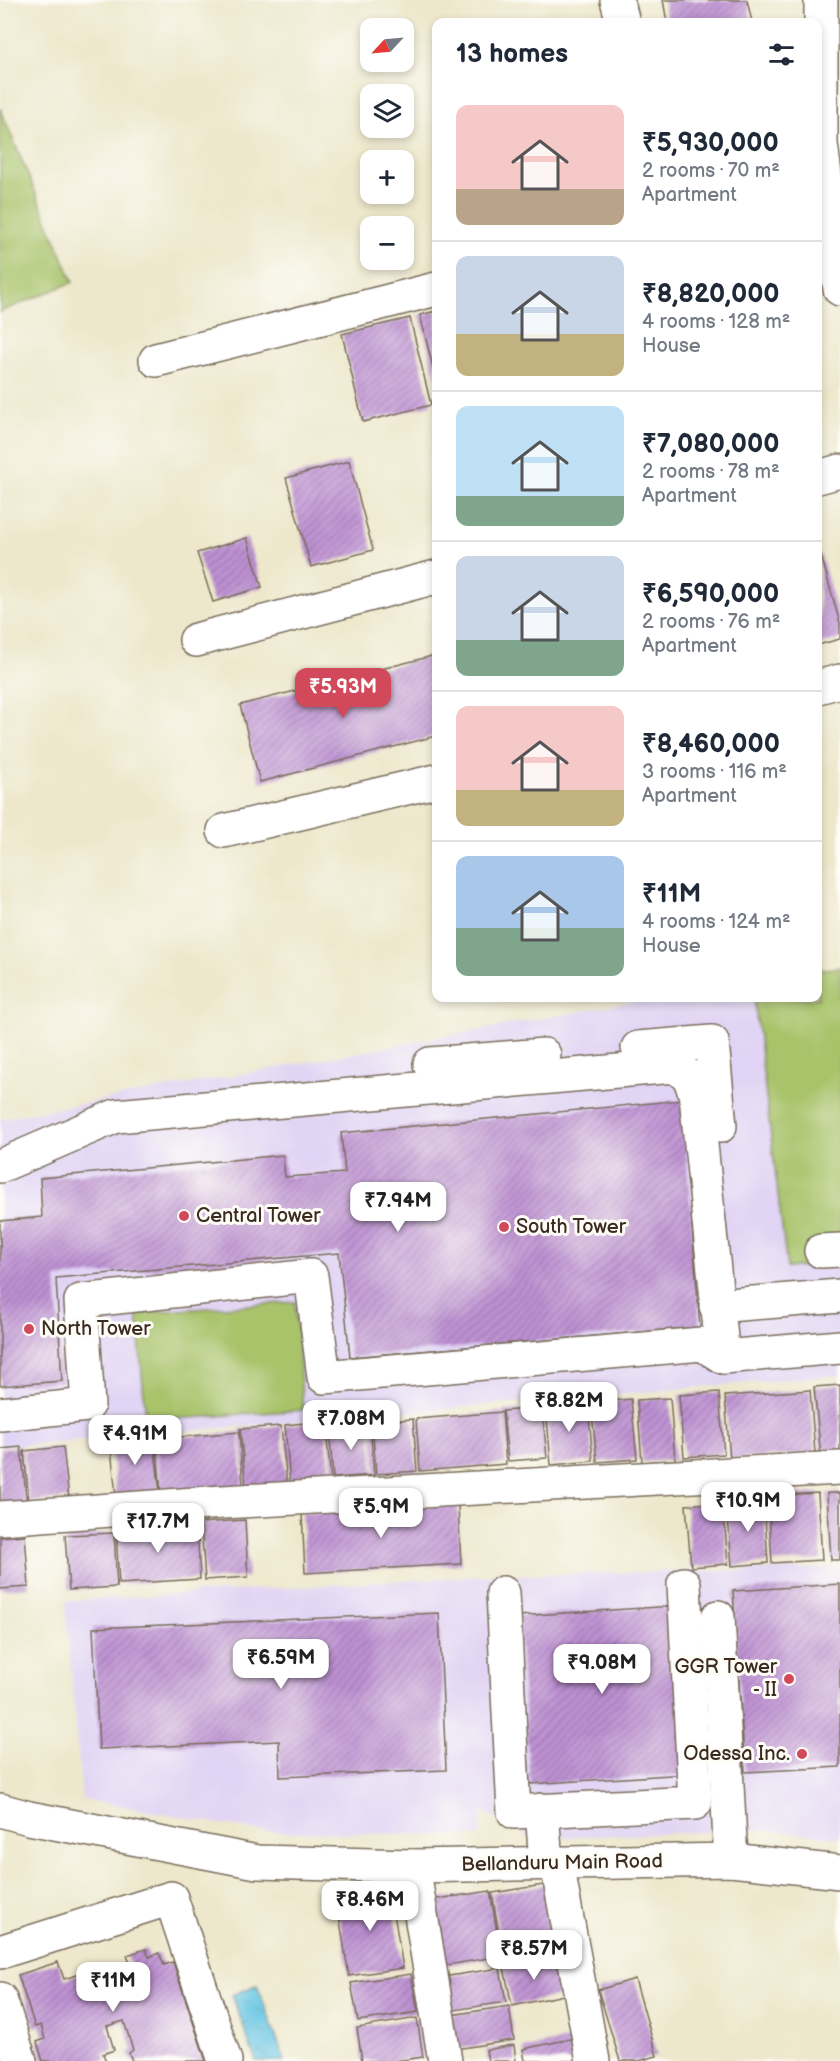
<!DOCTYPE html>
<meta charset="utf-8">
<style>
:root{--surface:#fff;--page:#f6f6f7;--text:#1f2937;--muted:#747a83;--line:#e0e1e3;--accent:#d1495b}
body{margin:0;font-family:"Balsamiq Sans",sans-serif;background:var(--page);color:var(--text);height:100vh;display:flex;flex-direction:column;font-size:22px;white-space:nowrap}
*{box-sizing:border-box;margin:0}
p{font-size:20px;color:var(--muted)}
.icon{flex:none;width:33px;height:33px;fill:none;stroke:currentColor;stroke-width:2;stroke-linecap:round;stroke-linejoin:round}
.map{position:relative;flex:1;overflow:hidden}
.side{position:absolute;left:432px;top:18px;width:390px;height:984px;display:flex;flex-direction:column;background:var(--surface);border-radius:12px;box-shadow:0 3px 9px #0003}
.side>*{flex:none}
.needle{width:39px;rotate:244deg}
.tools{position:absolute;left:360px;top:18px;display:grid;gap:12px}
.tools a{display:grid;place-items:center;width:54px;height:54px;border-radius:12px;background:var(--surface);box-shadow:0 3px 9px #0003;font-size:30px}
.price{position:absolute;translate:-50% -51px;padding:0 14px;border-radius:12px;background:#fff;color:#222;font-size:20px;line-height:39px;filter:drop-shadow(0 2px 3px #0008)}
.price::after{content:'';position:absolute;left:50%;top:36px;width:18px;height:14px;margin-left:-9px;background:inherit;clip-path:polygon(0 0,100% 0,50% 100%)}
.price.selected{background:var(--accent);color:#fff}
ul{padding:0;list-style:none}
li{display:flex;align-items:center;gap:18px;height:150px;padding:0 24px}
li+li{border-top:2px solid var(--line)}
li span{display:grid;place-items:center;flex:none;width:168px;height:120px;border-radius:12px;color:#555}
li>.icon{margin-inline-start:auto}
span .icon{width:72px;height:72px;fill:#fffc;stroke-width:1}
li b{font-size:26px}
h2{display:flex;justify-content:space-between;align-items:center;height:72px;padding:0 24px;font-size:26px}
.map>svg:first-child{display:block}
</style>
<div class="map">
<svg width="840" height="2061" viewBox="0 0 840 2061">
<defs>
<pattern id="water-ripples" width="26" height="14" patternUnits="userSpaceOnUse" patternTransform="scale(1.5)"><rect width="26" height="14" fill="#63c5e2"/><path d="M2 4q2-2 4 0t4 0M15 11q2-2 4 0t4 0" fill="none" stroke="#57a9c1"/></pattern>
<pattern id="building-hatch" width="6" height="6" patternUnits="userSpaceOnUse" patternTransform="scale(1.5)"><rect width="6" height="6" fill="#be91d3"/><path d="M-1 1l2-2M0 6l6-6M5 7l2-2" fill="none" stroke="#9c77ab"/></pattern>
</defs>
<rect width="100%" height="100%" fill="#fdfcf7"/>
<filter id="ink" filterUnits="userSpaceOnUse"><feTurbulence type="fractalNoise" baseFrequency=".0167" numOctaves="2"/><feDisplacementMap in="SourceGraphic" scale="12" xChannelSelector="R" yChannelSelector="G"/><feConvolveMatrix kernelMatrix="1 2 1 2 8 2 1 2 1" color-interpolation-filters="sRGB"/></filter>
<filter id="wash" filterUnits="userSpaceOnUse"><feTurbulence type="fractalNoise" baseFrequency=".008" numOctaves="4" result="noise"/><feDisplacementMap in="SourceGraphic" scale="24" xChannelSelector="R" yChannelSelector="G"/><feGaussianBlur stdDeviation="1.35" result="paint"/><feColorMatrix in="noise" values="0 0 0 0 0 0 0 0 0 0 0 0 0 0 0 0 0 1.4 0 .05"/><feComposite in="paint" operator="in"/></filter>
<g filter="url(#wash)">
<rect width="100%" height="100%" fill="#ede7cb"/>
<g fill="#e1d4f4">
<polygon points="652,998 754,998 787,1268 840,1263 840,1375 0,1447 0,1119"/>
<polygon points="840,1568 840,1837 763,1830 532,1838 482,1811 480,1836 260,1831 82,1799 65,1601 480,1576"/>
</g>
<g fill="#a8c36a" stroke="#727644" stroke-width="1.5">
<polygon points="0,108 73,282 0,312"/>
<polygon points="840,967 840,1263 787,1268 754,998 818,998 818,970"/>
<polygon points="295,1302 303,1410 146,1421 137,1313"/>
</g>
<polygon fill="url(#water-ripples)" stroke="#4f7880" stroke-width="1.5" points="257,1985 285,2061 256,2061 232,1995"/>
<g id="blocks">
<g fill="url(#building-hatch)">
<polygon points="663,0 747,0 752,22 667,22"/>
<polygon points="436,311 436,380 420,315"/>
<polygon points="410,318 431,405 363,422 342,334"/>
<polygon points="349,461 373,550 311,567 286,478"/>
<polygon points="247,538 262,587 213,602 197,553"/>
<polygon points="820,552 840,623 840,639 818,645"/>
<polygon points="436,655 436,736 260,782 240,705"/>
<polygon points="682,1100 700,1327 350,1357 339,1253 56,1278 62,1381 0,1386 0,1221 42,1217 40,1178 283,1155 285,1177 345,1173 341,1133"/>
<polygon points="840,1385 840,1455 821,1457 814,1387"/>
<polygon points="810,1390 815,1453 730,1460 725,1396"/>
<polygon points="719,1392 724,1454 684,1457 679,1395"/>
<polygon points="670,1398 675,1460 642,1462 637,1400"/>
<polygon points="631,1399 637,1459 597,1462 591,1403"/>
<polygon points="588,1402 593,1461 551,1465 546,1405"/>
<polygon points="542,1408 547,1458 508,1461 503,1411"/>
<polygon points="502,1412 506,1464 420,1471 416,1419"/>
<polygon points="413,1419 417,1471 376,1474 372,1422"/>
<polygon points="325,1421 331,1480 290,1484 285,1425"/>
<polygon points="370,1424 374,1475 333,1478 329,1426"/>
<polygon points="281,1426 287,1484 246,1487 240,1429"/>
<polygon points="239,1432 243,1486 161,1494 156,1439"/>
<polygon points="153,1435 160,1492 116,1496 110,1439"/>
<polygon points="21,1447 27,1504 0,1507 0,1449"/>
<polygon points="63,1447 69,1499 29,1502 24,1451"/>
<polygon points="818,1493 822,1560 772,1563 768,1496"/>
<polygon points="827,1493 840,1493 840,1560 831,1560"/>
<polygon points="764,1501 768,1563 732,1566 727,1504"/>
<polygon points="723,1502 728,1564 691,1567 686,1505"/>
<polygon points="458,1505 461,1564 305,1573 302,1513"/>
<polygon points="245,1520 248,1577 205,1580 201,1523"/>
<polygon points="197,1524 200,1579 119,1584 116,1528"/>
<polygon points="114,1533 117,1587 69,1590 65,1535"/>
<polygon points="25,1535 29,1587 0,1589 0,1537"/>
<polygon points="840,1584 840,1767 745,1772 733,1591"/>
<polygon points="674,1606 686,1774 530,1784 518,1616"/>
<polygon points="439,1613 446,1770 280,1777 279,1741 99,1749 93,1628"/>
<polygon points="550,1884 561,1948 503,1958 492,1893"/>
<polygon points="390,1889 403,1968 349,1976 336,1897"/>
<polygon points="490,1891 501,1956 442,1966 431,1900"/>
<polygon points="146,1949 149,1957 159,1953 164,1965 173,1962 206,2061 132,2061 129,2053 133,2050 124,2021 107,2026 114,2050 103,2054 106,2061 43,2061 37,2042 45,2039 41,2025 35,2027 18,1975 58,1962 64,1979 80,1974 83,1983 128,1969 130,1976 134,1975 127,1955"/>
<polygon points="556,1956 564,1995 512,2006 504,1968"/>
<polygon points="500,1968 506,2002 448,2011 443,1977"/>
<polygon points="411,1974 418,2012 358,2021 351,1983"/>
<polygon points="635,1979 657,2056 639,2061 620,2061 598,1990"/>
<polygon points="509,2006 514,2040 456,2049 451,2015"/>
<polygon points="417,2018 423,2057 395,2061 362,2061 357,2028"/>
<polygon points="575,2038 580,2061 525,2061 523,2049"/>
<polygon points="514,2045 516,2061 488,2061 486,2050"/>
</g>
</g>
</g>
<g filter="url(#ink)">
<use href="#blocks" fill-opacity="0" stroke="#796c5b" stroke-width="1.5"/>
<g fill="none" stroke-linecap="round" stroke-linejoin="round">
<g stroke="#796c5b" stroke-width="36">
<g id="minor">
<polyline points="617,0 623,22"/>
<polyline points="821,0 821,144 840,289"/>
<polyline points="156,360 436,289"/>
<polyline points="818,477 840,471"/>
<polyline points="196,640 436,577"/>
<polyline points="818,687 840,681"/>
<polyline points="224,831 436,781"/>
<polyline points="638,1048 712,1042 720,1126"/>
<polyline points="430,1064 544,1055"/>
<polyline points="0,1166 116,1116 674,1066 689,1076 696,1096 723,1357"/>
<polyline points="821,1251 840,1250"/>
<polyline points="716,1306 840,1296"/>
<polyline points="0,1414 88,1405 81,1301 311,1276 324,1377 702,1344 723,1357 840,1347"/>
<polyline points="0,1518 223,1502 840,1468"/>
<polyline points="503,1593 514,1812 695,1803 684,1584"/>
<polyline points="718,1617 731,1860"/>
<polyline points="0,1810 29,1818 257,1862 413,1866 731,1860 840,1872"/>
<polyline points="542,1810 546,1864"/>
<polyline points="557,1864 593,2061"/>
<polyline points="413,1866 445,2061"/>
<polyline points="0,1952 171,1898 225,2061"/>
<polyline points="0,1999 20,2061"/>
</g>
</g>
<use href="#minor" stroke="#fff" stroke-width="33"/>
</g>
</g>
<g fill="#d1495b" stroke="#fdfcf7" stroke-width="2">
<circle cx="184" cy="1216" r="6"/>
<circle cx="504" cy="1227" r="6"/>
<circle cx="29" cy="1329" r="6"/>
<circle cx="789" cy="1679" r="6"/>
<circle cx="802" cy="1754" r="6"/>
</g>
<g text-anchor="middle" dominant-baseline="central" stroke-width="6" stroke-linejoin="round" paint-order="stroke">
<g font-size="20" fill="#3b2a1e" stroke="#fdfcf7" text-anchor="start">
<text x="196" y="1216">Central Tower</text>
<text x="516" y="1227">South Tower</text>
<text x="41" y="1329">North Tower</text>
<text x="777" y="1667" text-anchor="end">GGR Tower<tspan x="777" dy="23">- II</tspan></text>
<text x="790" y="1754" text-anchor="end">Odessa Inc.</text>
</g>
<g font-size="20" fill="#3b2a1e" stroke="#fdfcf7">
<text transform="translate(562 1863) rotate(-1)">Bellanduru Main Road</text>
</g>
</g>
</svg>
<div class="tools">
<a><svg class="needle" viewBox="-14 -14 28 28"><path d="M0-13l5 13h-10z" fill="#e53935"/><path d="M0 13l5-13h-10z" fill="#747a83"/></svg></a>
<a><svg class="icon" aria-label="layers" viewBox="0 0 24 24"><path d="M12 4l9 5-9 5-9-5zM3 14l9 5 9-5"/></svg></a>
<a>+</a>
<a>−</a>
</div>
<b class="price selected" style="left:343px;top:719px">₹5.93M</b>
<b class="price" style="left:398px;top:1233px">₹7.94M</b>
<b class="price" style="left:569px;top:1433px">₹8.82M</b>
<b class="price" style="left:351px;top:1451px">₹7.08M</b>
<b class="price" style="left:135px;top:1466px">₹4.91M</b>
<b class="price" style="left:748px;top:1533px">₹10.9M</b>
<b class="price" style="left:381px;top:1539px">₹5.9M</b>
<b class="price" style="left:158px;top:1554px">₹17.7M</b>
<b class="price" style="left:281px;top:1690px">₹6.59M</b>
<b class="price" style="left:602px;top:1695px">₹9.08M</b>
<b class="price" style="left:370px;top:1932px">₹8.46M</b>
<b class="price" style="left:534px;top:1981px">₹8.57M</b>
<b class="price" style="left:113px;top:2013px">₹11M</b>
<section class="side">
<h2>13 homes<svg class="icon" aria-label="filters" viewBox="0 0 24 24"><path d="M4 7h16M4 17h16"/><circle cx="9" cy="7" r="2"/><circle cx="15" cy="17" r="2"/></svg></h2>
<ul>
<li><span style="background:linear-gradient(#f6c9c9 70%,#b9a48a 0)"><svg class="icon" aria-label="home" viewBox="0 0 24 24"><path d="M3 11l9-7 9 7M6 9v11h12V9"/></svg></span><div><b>₹5,930,000</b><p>2 rooms · 70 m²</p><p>Apartment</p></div></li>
<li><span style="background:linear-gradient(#c9d6e8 65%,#c2b280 0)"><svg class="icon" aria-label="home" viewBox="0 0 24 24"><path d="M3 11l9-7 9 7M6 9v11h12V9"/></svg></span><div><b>₹8,820,000</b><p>4 rooms · 128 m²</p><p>House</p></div></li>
<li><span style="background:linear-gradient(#bfe0f5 75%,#7fa58c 0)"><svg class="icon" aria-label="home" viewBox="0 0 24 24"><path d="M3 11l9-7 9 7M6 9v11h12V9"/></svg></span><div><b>₹7,080,000</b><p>2 rooms · 78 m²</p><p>Apartment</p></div></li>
<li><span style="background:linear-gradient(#c9d6e8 70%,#7fa58c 0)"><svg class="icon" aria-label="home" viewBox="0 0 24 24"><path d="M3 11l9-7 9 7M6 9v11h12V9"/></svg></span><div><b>₹6,590,000</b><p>2 rooms · 76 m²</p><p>Apartment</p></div></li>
<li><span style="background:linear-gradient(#f6c9c9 70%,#c2b280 0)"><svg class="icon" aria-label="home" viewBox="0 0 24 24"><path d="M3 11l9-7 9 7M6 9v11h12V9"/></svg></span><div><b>₹8,460,000</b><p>3 rooms · 116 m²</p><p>Apartment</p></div></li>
<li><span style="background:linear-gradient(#a9c7e8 60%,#7fa58c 0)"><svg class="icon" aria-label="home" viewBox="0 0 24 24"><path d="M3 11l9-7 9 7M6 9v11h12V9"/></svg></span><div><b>₹11M</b><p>4 rooms · 124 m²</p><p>House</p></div></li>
</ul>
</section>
</div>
